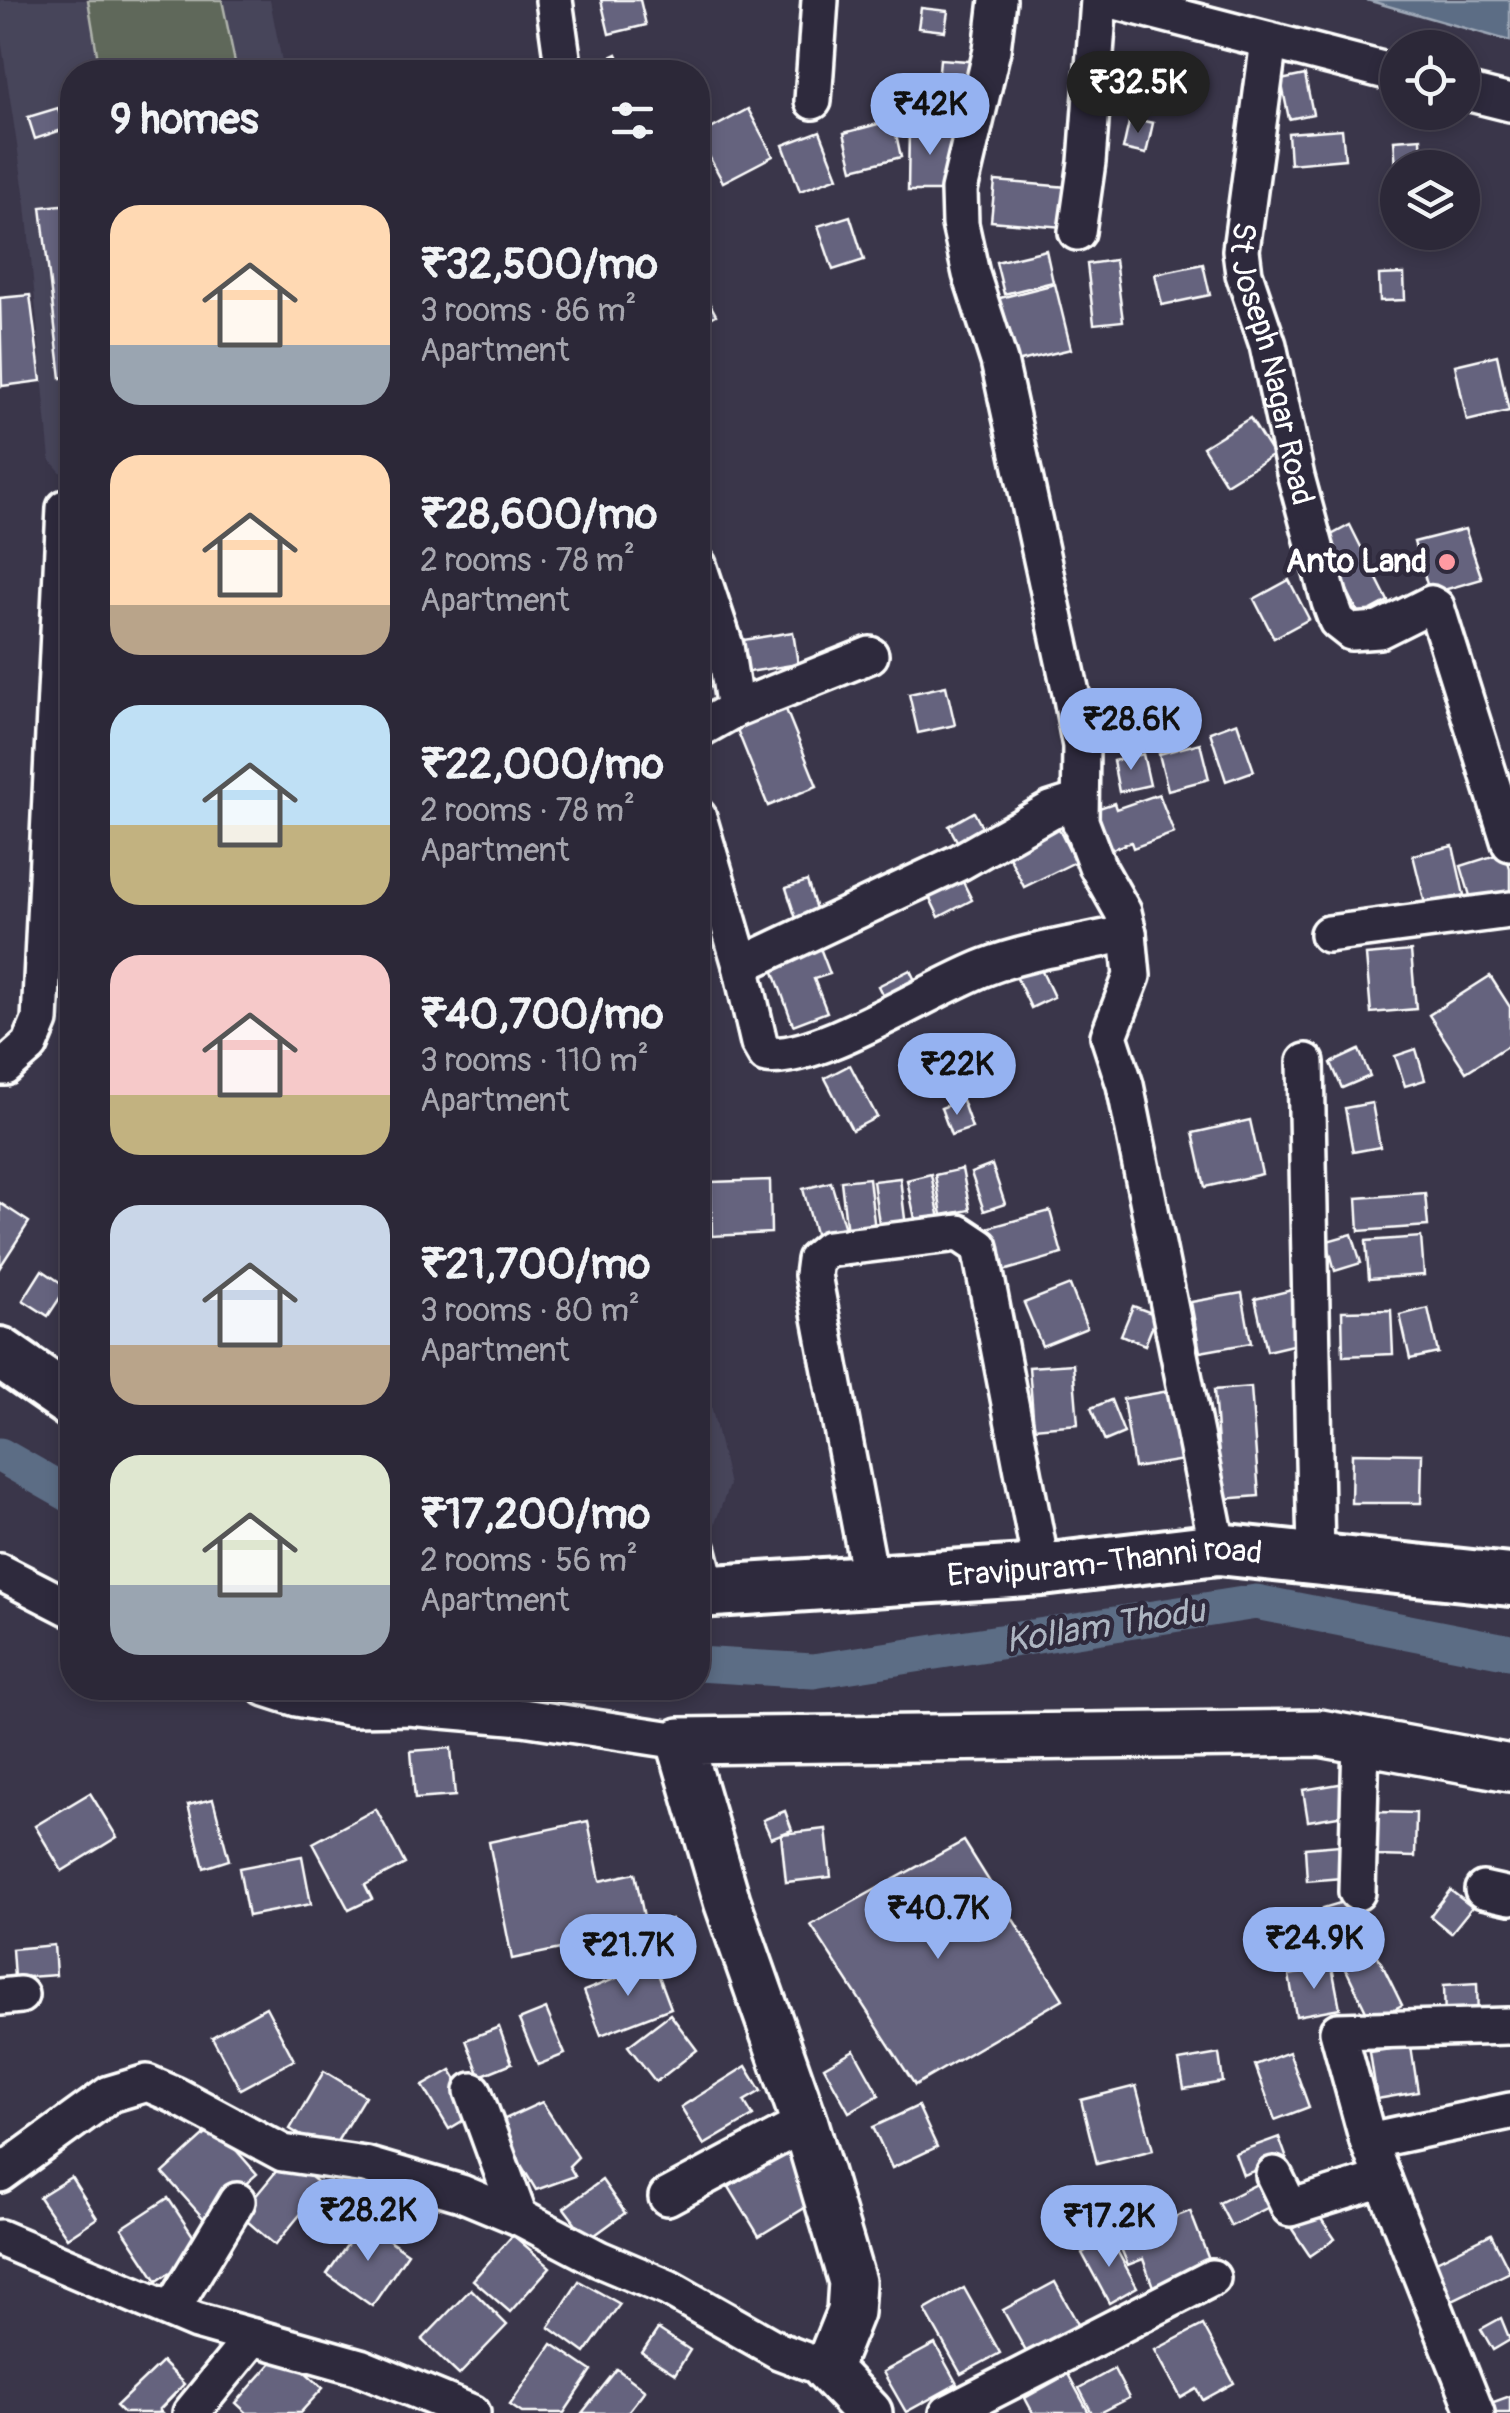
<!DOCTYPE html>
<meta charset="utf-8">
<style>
:root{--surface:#2c2838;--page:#343040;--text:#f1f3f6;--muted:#a6a6ae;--line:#484453;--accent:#95b2f1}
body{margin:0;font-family:Pangolin,sans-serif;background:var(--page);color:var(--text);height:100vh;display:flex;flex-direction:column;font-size:38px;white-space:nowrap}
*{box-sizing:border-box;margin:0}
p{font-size:32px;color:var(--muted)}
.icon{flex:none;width:55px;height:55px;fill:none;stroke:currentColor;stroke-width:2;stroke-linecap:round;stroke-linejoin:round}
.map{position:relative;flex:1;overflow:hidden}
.drawer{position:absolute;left:60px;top:60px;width:650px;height:1640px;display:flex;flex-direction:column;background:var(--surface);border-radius:40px;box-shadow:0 5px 15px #0003,0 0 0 2px var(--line)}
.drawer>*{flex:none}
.tools{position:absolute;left:1380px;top:30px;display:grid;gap:20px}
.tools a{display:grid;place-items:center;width:100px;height:100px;border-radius:50%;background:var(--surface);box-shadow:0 5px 15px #0003,0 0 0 2px var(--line);font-size:50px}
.price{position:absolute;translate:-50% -85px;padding:0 22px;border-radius:35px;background:var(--accent);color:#111;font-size:32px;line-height:65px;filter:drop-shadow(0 2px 5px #0008)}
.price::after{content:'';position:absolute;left:50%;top:60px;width:30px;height:22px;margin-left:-15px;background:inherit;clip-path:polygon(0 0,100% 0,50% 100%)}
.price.current{background:#222;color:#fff}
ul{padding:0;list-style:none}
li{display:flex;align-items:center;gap:30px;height:250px;padding:0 50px}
li span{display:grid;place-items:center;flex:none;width:280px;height:200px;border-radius:30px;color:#555}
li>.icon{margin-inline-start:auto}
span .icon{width:120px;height:120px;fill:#fffc;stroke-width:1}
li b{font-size:42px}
h2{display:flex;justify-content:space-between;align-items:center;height:120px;padding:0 50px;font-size:42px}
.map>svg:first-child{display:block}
</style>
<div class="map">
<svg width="1510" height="2413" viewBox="0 0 1510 2413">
<rect width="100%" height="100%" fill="#3a364a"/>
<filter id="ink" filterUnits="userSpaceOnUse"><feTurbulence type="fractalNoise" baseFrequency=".01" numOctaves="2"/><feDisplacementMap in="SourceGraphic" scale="20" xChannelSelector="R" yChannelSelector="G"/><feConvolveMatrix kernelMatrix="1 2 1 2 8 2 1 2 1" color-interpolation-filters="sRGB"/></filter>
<g filter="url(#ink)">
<g fill="#47445a">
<polygon points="0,0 270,0 284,72 72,72 72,485 50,460 26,205 0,32"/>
<polygon points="698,1347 729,1485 708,1543 698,1543"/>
</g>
<polygon fill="#5f675a" stroke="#afb3ac" stroke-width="2.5" points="88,0 222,0 237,72 100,72"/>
<polygon fill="#5c6d85" stroke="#9da7b6" stroke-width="2.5" points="1367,0 1510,0 1510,41"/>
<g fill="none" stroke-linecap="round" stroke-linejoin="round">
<g stroke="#5c6d85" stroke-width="35">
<polyline points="0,1455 72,1496"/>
<polyline points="698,1664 813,1671 1256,1602 1510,1652"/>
</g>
</g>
<g fill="#65647e" stroke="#fff" stroke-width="2.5">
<polygon points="601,0 640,0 646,25 609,34"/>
<polygon points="921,8 948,11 945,31 918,28"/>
<polygon points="617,54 625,72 588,72 586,69"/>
<polygon points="940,59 981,62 978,85 938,82"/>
<polygon points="1305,75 1313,114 1289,119 1281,80"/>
<polygon points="58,108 65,129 35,139 28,117"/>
<polygon points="748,109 773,156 723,182 698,136"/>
<polygon points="1130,118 1153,123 1146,154 1123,149"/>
<polygon points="893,120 901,157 853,169 844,133"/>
<polygon points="909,126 952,126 951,191 908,191"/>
<polygon points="1342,129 1345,159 1290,164 1288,133"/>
<polygon points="820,131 838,177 800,191 783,145"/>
<polygon points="1421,138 1422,166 1396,168 1394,140"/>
<polygon points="995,181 1067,187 1063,227 991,221"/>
<polygon points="1388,182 1398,184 1398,218 1381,214"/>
<polygon points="698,201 708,233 698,236"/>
<polygon points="72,204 72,376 61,378 41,207"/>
<polygon points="850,216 864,260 833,270 818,226"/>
<polygon points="1046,250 1053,282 1004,294 996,262"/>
<polygon points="1115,260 1123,321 1094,324 1087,264"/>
<polygon points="1203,264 1210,295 1162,305 1155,274"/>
<polygon points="1404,274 1405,300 1380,301 1379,275"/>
<polygon points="698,282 716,315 698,325"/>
<polygon points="1055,284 1071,349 1012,363 996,299"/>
<polygon points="30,295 41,381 2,386 0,298"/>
<polygon points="1497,355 1509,411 1467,421 1455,365"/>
<polygon points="1250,418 1273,455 1226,484 1203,447"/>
<polygon points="1350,525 1388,601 1360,616 1322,540"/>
<polygon points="1465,529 1482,579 1430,594 1414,542"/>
<polygon points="1289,580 1309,619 1274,638 1254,599"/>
<polygon points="793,632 798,664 743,673 737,641"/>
<polygon points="707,640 719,684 698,690 698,643"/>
<polygon points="946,686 955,725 918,733 909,694"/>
<polygon points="785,707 817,786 768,806 736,727"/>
<polygon points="1237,722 1254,771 1226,781 1210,732"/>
<polygon points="1200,743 1209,779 1168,790 1159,754"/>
<polygon points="1143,754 1150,785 1119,792 1113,761"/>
<polygon points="1159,794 1174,833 1133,848 1131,842 1104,852 1090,811 1114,803 1116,809"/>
<polygon points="974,812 987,837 962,850 949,826"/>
<polygon points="1055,821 1075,862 1024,887 1004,846"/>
<polygon points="1453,846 1464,895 1425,904 1413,855"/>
<polygon points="1505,852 1510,868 1510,898 1474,909 1461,866"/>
<polygon points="958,872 972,900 939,917 925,888"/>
<polygon points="698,880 718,919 698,929"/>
<polygon points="807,881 817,912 796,919 786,888"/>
<polygon points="817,940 830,974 814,979 827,1012 793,1025 769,958"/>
<polygon points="1411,951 1416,1009 1371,1013 1366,955"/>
<polygon points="1037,961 1054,997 1031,1008 1014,972"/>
<polygon points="910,970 920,991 889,1007 878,986"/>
<polygon points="1490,976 1510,1007 1510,1044 1466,1072 1429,1015"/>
<polygon points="1416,1049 1425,1080 1405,1086 1395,1056"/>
<polygon points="1359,1050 1370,1076 1342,1088 1331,1063"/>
<polygon points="850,1065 877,1117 852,1130 825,1078"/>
<polygon points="962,1100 972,1128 951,1135 941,1108"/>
<polygon points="1372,1103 1380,1147 1353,1152 1345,1108"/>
<polygon points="1250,1120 1262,1174 1205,1187 1193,1133"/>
<polygon points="992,1165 1005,1204 984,1211 971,1173"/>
<polygon points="962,1169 970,1210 942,1215 935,1175"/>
<polygon points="931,1174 940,1219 916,1224 907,1180"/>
<polygon points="869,1178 875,1230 847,1233 841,1181"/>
<polygon points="900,1178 906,1227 880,1231 873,1181"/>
<polygon points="770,1180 771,1233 712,1236 711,1182"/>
<polygon points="831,1182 845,1229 816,1237 803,1189"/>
<polygon points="1425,1193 1428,1226 1359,1231 1357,1198"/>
<polygon points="0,1203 29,1222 0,1267"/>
<polygon points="1050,1211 1062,1254 1000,1272 987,1228"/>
<polygon points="1352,1234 1361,1263 1335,1271 1327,1241"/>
<polygon points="1421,1237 1424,1275 1369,1279 1366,1241"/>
<polygon points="42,1270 67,1287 48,1316 23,1300"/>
<polygon points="1070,1285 1087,1328 1042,1346 1024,1303"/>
<polygon points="1296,1289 1309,1341 1267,1351 1255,1299"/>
<polygon points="1242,1293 1251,1343 1200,1352 1191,1302"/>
<polygon points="1133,1306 1157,1315 1145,1345 1121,1335"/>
<polygon points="1428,1308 1438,1353 1410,1359 1400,1315"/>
<polygon points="1391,1310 1393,1354 1343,1356 1342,1311"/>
<polygon points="1073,1364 1078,1424 1034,1428 1029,1367"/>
<polygon points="1251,1387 1259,1496 1222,1499 1214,1390"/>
<polygon points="1180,1389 1190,1459 1134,1468 1123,1399"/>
<polygon points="1111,1400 1124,1433 1105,1441 1091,1408"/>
<polygon points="1352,1453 1422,1454 1421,1503 1351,1503"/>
<polygon points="451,1748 455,1796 415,1799 411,1751"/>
<polygon points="1351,1782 1356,1813 1308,1821 1303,1790"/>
<polygon points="90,1793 117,1837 62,1871 35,1826"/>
<polygon points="213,1799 229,1860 204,1868 188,1805"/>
<polygon points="376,1809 405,1864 365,1885 372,1899 349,1910 313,1843"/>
<polygon points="785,1811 792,1830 771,1838 763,1820"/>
<polygon points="1378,1812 1416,1813 1415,1857 1377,1856"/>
<polygon points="588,1821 600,1881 635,1873 647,1931 512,1959 489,1842"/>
<polygon points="826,1829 831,1877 786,1882 781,1834"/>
<polygon points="964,1841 1063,1999 915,2085 811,1925"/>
<polygon points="1339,1845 1341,1878 1307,1881 1305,1848"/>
<polygon points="302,1856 311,1904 248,1916 239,1868"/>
<polygon points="1450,1890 1472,1907 1451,1933 1430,1916"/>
<polygon points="1343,1902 1349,1925 1329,1931 1323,1908"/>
<polygon points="671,1919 683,1941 669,1948 656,1926"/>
<polygon points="54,1945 56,1975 14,1978 12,1949"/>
<polygon points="1373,1946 1402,2005 1371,2021 1342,1961"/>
<polygon points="654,1963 671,2008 601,2035 584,1991"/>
<polygon points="1332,1967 1340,2008 1296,2016 1289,1975"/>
<polygon points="1477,1983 1478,2019 1445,2021 1444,1985"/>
<polygon points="266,2007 294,2060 240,2089 212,2037"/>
<polygon points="546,2009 565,2054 538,2065 519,2020"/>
<polygon points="670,2014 697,2050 656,2082 628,2046"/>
<polygon points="499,2027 512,2063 480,2076 466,2040"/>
<polygon points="1411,2046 1418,2092 1377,2099 1370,2052"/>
<polygon points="854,2050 879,2095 849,2112 824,2067"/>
<polygon points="1289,2052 1309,2107 1275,2120 1255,2065"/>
<polygon points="1219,2054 1223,2082 1184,2089 1179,2061"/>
<polygon points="746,2066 761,2091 744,2101 753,2116 704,2145 681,2107"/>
<polygon points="451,2070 477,2112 449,2129 423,2086"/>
<polygon points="324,2071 365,2096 330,2153 290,2129"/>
<polygon points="1136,2086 1153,2150 1097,2164 1081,2100"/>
<polygon points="542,2102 578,2157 569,2166 575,2176 536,2190 496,2123"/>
<polygon points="918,2106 937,2147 892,2168 873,2127"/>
<polygon points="215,2126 257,2174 205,2220 163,2173"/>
<polygon points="1279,2137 1287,2159 1243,2175 1235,2153"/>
<polygon points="788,2150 819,2199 759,2236 729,2187"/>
<polygon points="288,2157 323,2187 275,2245 240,2215"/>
<polygon points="71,2177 97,2218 67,2238 39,2197"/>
<polygon points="389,2177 425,2201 401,2236 365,2211"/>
<polygon points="602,2180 625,2213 588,2240 564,2208"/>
<polygon points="1257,2184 1269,2207 1231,2226 1219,2203"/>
<polygon points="168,2198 203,2251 157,2281 122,2228"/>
<polygon points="1190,2211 1211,2265 1153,2287 1143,2259 1128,2265 1117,2239"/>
<polygon points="1317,2213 1335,2239 1310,2256 1292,2229"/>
<polygon points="363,2222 408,2253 372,2306 327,2274"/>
<polygon points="1491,2234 1510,2272 1442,2305 1424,2267"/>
<polygon points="513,2235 550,2267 510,2312 473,2280"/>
<polygon points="1110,2238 1137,2287 1109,2303 1082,2253"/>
<polygon points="579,2281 620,2304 585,2353 549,2327"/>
<polygon points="1055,2282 1080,2328 1029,2357 1003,2310"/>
<polygon points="964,2288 1000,2353 961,2374 925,2310"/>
<polygon points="471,2289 507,2325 459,2375 422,2340"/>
<polygon points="1501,2318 1510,2340 1493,2350 1481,2329"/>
<polygon points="1203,2325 1234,2383 1203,2400 1197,2389 1181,2398 1155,2350"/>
<polygon points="658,2329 690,2350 675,2374 642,2353"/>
<polygon points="552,2344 592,2371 564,2413 522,2413 510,2405"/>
<polygon points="935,2344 957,2384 906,2412 883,2372"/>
<polygon points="282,2351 323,2388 300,2413 247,2413 236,2403"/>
<polygon points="162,2362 184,2384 159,2410 162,2413 123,2413 116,2406"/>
<polygon points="617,2369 645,2390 627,2413 582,2413"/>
<polygon points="1114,2369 1129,2398 1100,2413 1092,2413 1079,2388"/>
<polygon points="1068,2374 1089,2413 1033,2413 1025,2398"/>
<polygon points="1510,2396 1510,2413 1492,2413 1488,2404"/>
</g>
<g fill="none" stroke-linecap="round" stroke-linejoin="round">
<g stroke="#fff" stroke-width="42">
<g id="minor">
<polyline points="554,0 564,72"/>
<polyline points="998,0 992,50 959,190 960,224 971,274 999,361 1071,693 1081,746 1080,821 1097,866 1123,912 1128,933 1132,976 1109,1036 1125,1085 1218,1549"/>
<polyline points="1112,0 1398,74"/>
<path id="s1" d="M 1269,41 L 1241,250 L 1244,274 L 1268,345 L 1296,477 L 1330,602 L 1337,621 L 1351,632 L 1379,630 L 1431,604 L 1436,607 L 1510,843"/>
<polyline points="1462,91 1510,103"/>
<polyline points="813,101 820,0"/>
<polyline points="1077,232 1087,162 1099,0"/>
<polyline points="698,565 725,646 735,709 698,730"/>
<polyline points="735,709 870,655"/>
<path d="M 698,817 L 741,965 L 759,1043 L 766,1055 C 818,1062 932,987 986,967 C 1030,950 1082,944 1128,933"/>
<polyline points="1328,934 1510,910"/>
<polyline points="741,965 960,862 1051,810 1079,801"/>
<polyline points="1306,1062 1316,1557"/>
<polyline points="0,1067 5,1067 30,1045 40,1021 65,508"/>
<polyline points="698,1551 709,1593"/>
<polyline points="0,1572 72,1609"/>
<polyline points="871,1582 813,1275 815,1260 828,1249 959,1233 980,1247 1042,1570"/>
<polyline points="266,1688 297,1698 352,1708 408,1707 523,1717 680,1741"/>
<polyline points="1483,1890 1510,1896"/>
<polyline points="1357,1892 1361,1741"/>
<polyline points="0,1997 20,1995"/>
<polyline points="473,2091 519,2217"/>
<polyline points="1368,2141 1338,2031 1508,2026"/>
<polyline points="0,2174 110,2094 147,2083 175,2095 283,2153 365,2165 461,2193 519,2217 599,2259 668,2288 779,2351 827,2369"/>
<polyline points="1274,2175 1290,2208 1383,2179"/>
<polyline points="667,2197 805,2123"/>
<polyline points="0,2238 196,2321 360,2367 472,2413"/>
<polyline points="172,2309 237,2201"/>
<polyline points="191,2413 253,2337"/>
<polyline points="948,2413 1212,2278"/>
<polyline points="1476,2413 1368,2141 1510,2111"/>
</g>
</g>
<g stroke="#fff" stroke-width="52">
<polyline id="tertiary" points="869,2413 827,2369 850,2312 852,2282 805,2123 727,1901 680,1741 1320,1733 1510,1768"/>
</g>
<g stroke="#fff" stroke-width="58">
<g id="secondary">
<polyline points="0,1353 72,1403"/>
<path id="s2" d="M 698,1592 L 1042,1570 L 1218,1549 L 1510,1580"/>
</g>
</g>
<use href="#minor" stroke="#2f2a3d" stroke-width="35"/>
<use href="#tertiary" stroke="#2f2a3d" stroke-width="45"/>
<use href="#secondary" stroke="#2f2a3d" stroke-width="50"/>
</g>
</g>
<circle fill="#ff9aa2" stroke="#2f2a3d" stroke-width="4" cx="1447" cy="562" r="10"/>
<g text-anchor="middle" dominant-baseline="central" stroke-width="9" stroke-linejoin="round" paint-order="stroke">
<g font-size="32" fill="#fff" stroke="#2f2a3d">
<text stroke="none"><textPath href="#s1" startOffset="328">St Joseph Nagar Road</textPath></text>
<text stroke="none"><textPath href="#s2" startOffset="408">Eravipuram-Thanni road</textPath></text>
</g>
<g font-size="32" font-weight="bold" fill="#fff" stroke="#2f2a3d" text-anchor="end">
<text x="1427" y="562">Anto Land</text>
</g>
<g font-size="35" font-style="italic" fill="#aeb6c2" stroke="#2f2a3d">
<text transform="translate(1105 1626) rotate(-9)">Kollam Thodu</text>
</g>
</g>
</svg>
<div class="tools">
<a><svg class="icon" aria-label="locate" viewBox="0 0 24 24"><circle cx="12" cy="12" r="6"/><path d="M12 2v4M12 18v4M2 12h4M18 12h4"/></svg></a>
<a><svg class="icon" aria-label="layers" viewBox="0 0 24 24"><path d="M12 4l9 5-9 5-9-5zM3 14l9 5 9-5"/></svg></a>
</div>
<b class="price current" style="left:1138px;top:136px">₹32.5K</b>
<b class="price" style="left:930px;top:158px">₹42K</b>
<b class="price" style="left:1131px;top:773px">₹28.6K</b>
<b class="price" style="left:957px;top:1118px">₹22K</b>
<b class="price" style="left:938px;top:1962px">₹40.7K</b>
<b class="price" style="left:1314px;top:1992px">₹24.9K</b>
<b class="price" style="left:628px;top:1999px">₹21.7K</b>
<b class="price" style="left:368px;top:2264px">₹28.2K</b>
<b class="price" style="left:1109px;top:2270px">₹17.2K</b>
<section class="drawer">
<h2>9 homes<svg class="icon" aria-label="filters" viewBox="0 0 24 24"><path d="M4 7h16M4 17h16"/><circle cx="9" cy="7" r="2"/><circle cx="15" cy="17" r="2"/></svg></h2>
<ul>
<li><span style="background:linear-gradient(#ffd9b3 70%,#9aa5b1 0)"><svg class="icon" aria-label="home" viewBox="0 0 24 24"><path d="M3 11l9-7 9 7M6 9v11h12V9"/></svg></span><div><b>₹32,500/mo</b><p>3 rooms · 86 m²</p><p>Apartment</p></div></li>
<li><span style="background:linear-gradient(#ffd9b3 75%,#b9a48a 0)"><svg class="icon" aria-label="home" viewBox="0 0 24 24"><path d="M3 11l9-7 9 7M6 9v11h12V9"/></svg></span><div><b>₹28,600/mo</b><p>2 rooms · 78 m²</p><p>Apartment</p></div></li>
<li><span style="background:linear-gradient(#bfe0f5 60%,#c2b280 0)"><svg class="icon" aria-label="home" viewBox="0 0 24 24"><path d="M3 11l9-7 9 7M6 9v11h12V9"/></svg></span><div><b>₹22,000/mo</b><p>2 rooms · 78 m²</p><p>Apartment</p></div></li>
<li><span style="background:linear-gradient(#f6c9c9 70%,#c2b280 0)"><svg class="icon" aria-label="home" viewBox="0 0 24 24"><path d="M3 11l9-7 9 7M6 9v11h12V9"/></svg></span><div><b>₹40,700/mo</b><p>3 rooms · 110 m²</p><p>Apartment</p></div></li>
<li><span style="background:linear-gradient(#c9d6e8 70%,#b9a48a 0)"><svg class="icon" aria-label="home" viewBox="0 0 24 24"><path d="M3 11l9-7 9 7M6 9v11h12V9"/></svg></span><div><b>₹21,700/mo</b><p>3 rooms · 80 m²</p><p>Apartment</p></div></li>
<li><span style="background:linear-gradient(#dfe7d0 65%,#9aa5b1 0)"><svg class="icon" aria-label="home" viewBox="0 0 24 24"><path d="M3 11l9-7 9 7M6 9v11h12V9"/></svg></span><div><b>₹17,200/mo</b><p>2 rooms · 56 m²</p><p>Apartment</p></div></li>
</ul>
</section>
</div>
